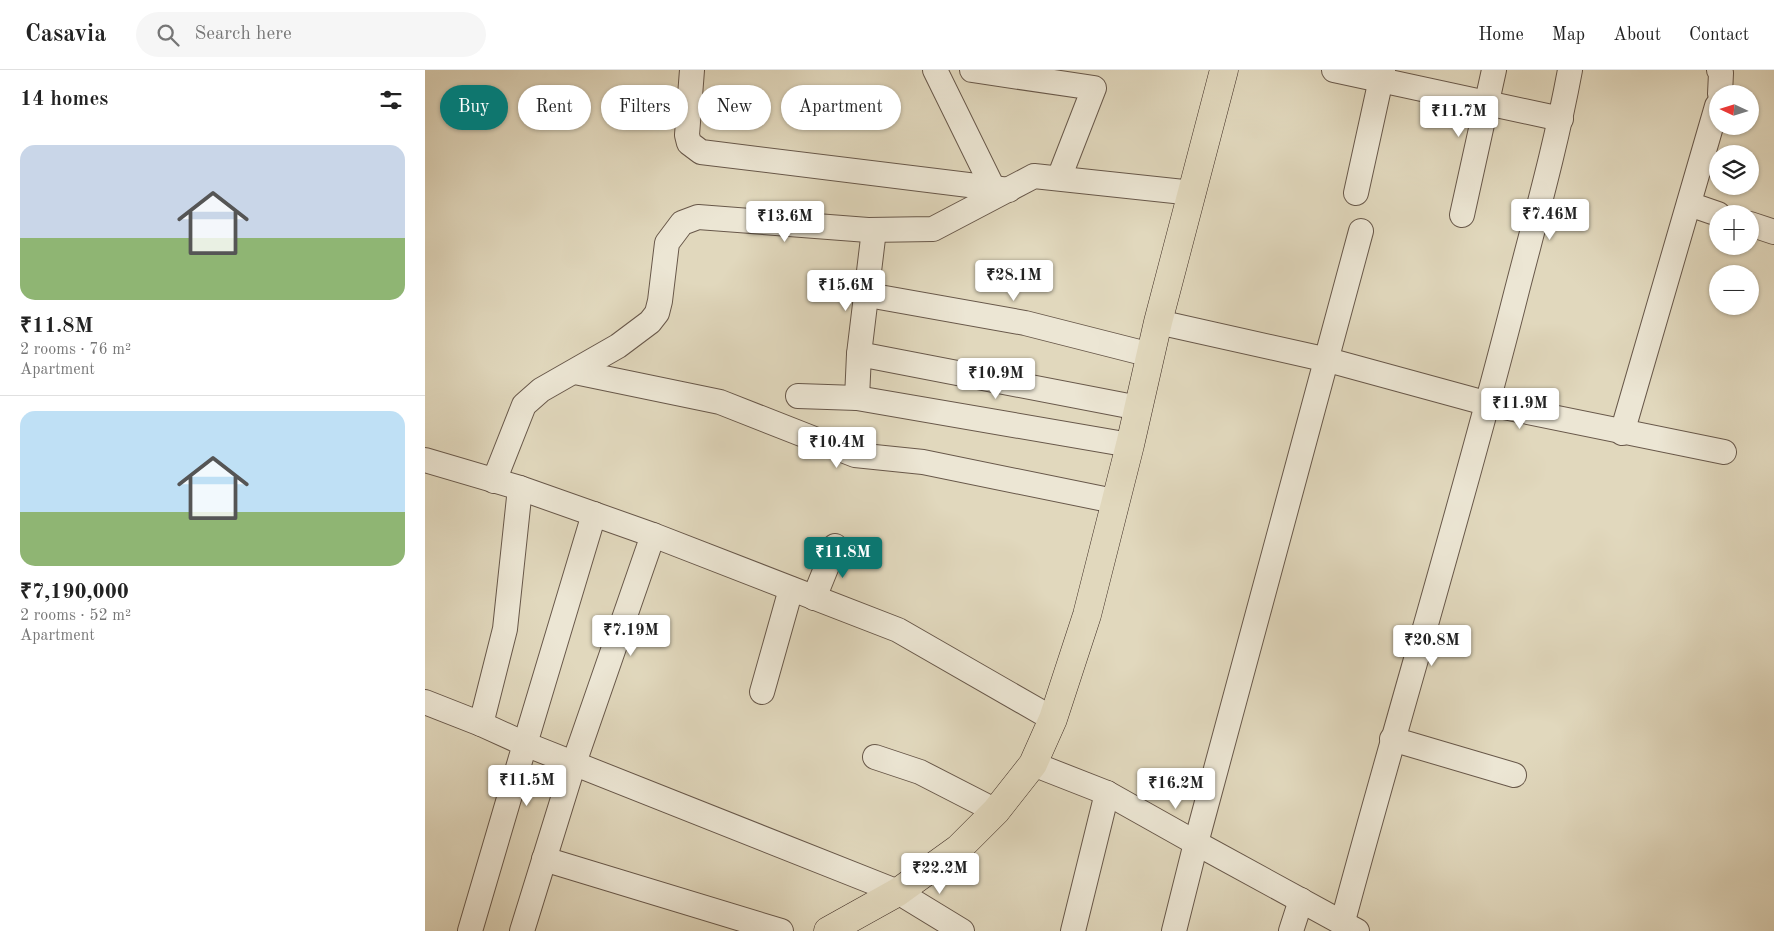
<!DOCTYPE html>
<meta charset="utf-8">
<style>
:root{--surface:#fff;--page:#f6f6f6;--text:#222;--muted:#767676;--line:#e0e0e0;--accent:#0f766e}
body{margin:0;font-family:"Old Standard TT",serif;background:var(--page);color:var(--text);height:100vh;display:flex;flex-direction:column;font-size:19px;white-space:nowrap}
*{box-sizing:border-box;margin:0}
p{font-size:16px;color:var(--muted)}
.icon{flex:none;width:28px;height:28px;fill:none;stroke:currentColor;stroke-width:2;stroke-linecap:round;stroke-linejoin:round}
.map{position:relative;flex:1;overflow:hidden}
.drawer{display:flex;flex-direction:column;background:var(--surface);width:425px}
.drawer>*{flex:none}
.top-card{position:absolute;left:15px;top:15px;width:475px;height:45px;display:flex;gap:10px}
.needle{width:32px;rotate:274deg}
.fabs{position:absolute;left:1284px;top:15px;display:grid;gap:10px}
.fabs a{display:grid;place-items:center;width:50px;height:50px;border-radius:50%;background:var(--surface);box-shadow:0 1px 4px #0004;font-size:25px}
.price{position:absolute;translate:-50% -42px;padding:0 11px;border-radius:5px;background:#fff;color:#222;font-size:16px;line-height:32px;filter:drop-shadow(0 1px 2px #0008)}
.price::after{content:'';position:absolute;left:50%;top:30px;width:15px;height:11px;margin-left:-8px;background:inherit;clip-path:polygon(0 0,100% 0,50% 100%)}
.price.on{background:var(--accent);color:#fff}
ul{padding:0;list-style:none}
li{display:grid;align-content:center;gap:10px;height:265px;padding:0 20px}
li+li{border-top:1px solid var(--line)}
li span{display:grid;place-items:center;height:155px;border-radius:15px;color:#555}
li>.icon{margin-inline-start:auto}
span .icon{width:90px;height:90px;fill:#fffc;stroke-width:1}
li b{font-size:21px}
h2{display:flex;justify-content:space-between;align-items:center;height:60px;padding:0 20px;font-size:21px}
.tag{padding:0 18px;border-radius:22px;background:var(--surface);box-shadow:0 1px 4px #0004;font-size:18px;line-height:45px}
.tag.on{background:var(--accent);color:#fff}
header{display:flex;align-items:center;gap:30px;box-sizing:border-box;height:70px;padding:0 25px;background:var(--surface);border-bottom:1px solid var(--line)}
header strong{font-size:24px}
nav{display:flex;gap:28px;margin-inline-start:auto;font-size:18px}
.search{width:350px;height:45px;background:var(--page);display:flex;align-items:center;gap:12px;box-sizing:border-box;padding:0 18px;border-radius:28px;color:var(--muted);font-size:19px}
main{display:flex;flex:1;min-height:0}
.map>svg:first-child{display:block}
</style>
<header>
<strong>Casavia</strong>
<div class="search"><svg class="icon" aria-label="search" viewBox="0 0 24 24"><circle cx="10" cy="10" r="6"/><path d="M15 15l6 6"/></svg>Search here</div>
<nav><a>Home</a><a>Map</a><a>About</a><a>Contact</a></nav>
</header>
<main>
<section class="drawer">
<h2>14 homes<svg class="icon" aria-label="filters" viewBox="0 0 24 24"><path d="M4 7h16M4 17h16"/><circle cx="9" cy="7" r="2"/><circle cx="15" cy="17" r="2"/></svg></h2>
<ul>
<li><span style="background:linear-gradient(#c9d6e8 60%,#8fb573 0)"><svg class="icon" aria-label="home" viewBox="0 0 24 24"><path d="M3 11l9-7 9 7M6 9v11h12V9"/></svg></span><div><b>₹11.8M</b><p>2 rooms · 76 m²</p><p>Apartment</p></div></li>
<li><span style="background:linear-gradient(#bfe0f5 65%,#8fb573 0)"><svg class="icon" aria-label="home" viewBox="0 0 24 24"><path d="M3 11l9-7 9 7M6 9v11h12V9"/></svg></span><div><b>₹7,190,000</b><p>2 rooms · 52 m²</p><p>Apartment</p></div></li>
</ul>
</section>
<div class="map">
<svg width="1349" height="861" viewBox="0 0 1349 861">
<rect width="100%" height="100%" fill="#e1d8bd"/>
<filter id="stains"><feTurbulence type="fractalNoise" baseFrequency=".004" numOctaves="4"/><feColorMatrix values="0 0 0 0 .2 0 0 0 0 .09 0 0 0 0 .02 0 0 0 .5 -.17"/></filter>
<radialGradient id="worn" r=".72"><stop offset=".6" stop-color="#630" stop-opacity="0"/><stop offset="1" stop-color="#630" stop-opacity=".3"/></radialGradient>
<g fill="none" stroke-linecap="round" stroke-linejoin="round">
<g stroke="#68584a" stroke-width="26">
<g id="minor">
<polyline points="267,0 262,65 264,73 276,82 584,120"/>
<polyline points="510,0 568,118"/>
<polyline points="547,0 669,18 634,108"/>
<polyline points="909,0 1136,49"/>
<polyline points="1294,0 1296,3 1295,24"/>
<polyline points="931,123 958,0"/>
<polyline points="1264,134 1293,144"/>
<polyline points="1037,145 1069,0"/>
<polyline points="1325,154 1349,162"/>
<polyline points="443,225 600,253 726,285"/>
<polyline points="733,252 903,290 1064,334 1299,382"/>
<polyline points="434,284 714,338"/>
<polyline points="150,302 295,332 430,385 498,392 689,431"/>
<polyline points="373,326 432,328 705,375"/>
<polyline points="432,328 434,284 449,160"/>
<polyline points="1197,363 1292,36"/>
<polyline points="0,390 95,418 80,559 56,654 0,632"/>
<polyline points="69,411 99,335 116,320 193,276 225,252 232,243 235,231 242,173 257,153 273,147 443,160 508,159 609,106 768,123"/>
<polyline points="95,418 228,465 149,693 97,861"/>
<polyline points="169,444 100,674 473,822 537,861"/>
<polyline points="228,465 473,560 628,649"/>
<polyline points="389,528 410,476"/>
<polyline points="337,622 366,519"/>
<polyline points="967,669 1089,705"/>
<polyline points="450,687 495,702 571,741"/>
<polyline points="608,694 682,723 771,773 749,861"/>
<polyline points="119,789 356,861"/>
<path d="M 918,851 C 974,642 1038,434 1091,224 C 1110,150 1131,76 1145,0"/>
<polyline points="45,861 100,674 56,654"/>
<polyline points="648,861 682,723"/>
<polyline points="866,861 876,830"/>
<polyline points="932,861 771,773 936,161"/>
</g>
</g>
<g stroke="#3f2d24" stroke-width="29">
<polyline id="major" points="403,861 473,822 534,778 571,741 608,694 628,649 662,545 705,375 733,252 799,0"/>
</g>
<use href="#minor" stroke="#ece6d4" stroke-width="24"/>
<use href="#major" stroke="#e1d8bd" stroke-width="28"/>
</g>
<rect width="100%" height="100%" filter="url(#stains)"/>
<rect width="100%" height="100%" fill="url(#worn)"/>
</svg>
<div class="fabs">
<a><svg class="needle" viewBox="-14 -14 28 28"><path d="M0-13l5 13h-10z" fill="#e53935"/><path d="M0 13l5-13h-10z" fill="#767676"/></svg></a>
<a><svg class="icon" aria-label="layers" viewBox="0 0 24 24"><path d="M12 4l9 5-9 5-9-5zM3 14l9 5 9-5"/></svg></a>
<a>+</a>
<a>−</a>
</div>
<b class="price" style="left:1034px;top:68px">₹11.7M</b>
<b class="price" style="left:1125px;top:171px">₹7.46M</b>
<b class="price" style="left:360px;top:173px">₹13.6M</b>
<b class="price" style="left:589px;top:232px">₹28.1M</b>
<b class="price" style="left:421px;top:242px">₹15.6M</b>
<b class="price" style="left:571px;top:330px">₹10.9M</b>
<b class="price" style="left:1095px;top:360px">₹11.9M</b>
<b class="price" style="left:412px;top:399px">₹10.4M</b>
<b class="price on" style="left:418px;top:509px">₹11.8M</b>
<b class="price" style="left:206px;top:587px">₹7.19M</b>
<b class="price" style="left:1007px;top:597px">₹20.8M</b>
<b class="price" style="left:102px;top:737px">₹11.5M</b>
<b class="price" style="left:751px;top:740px">₹16.2M</b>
<b class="price" style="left:515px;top:825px">₹22.2M</b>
<div class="top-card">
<a class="tag on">Buy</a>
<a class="tag">Rent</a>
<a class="tag">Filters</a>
<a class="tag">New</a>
<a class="tag">Apartment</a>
</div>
</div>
</main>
